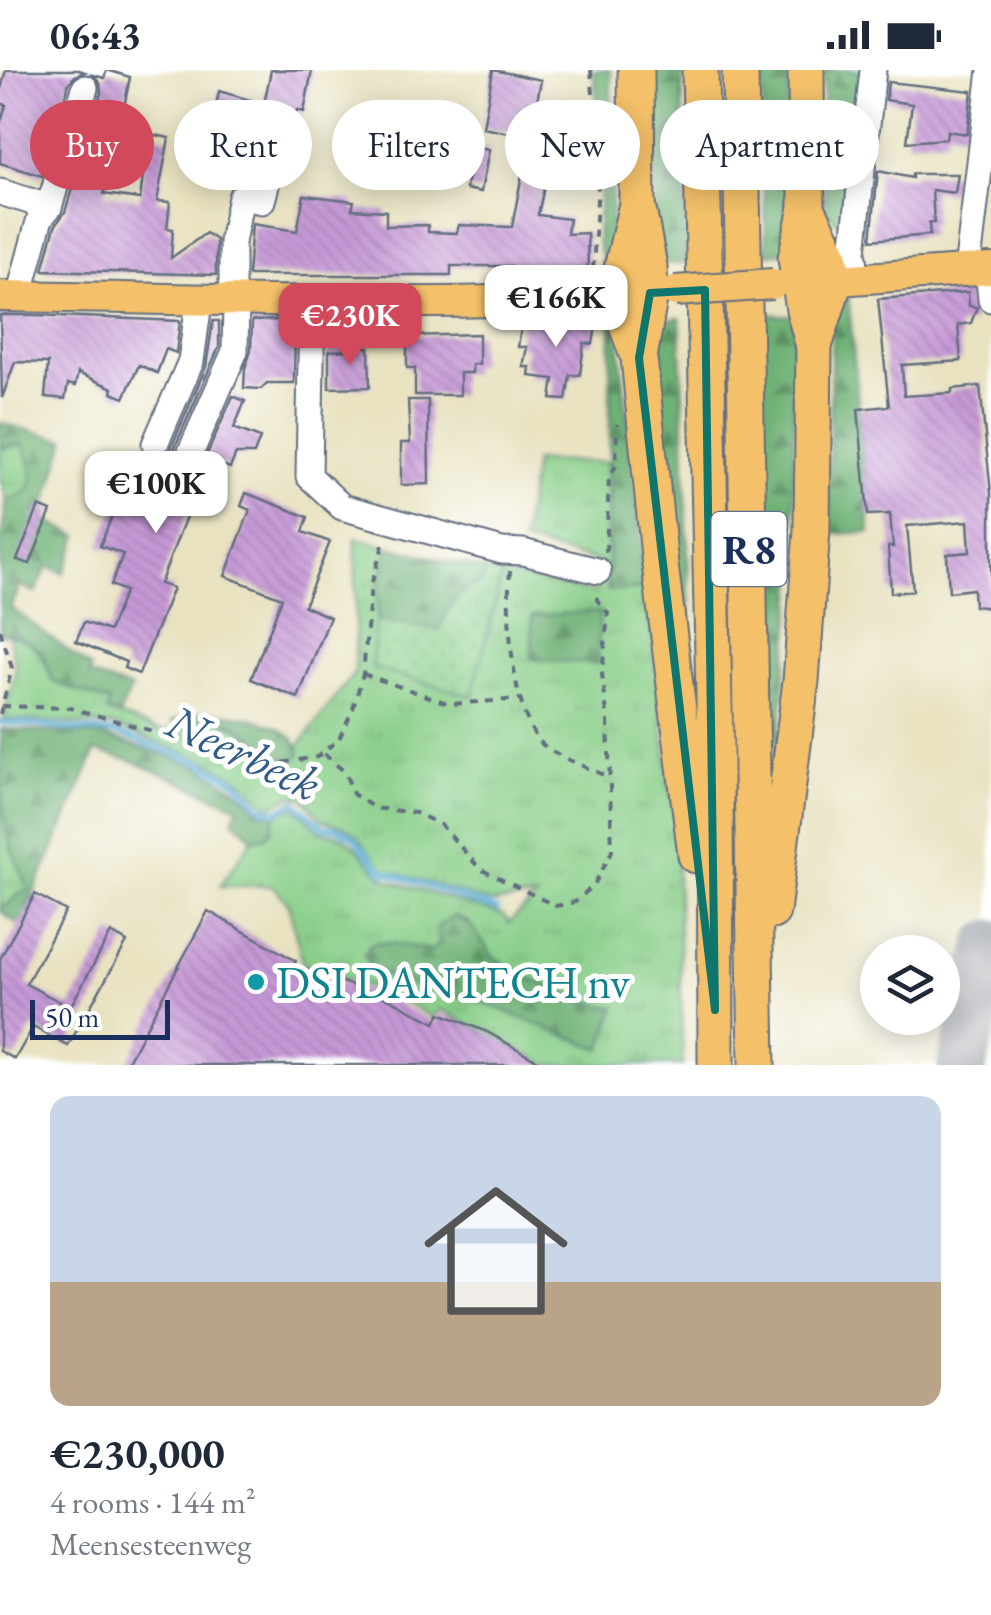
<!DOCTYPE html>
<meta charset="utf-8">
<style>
:root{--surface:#fff;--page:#f6f6f7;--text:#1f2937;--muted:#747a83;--line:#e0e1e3;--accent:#d1495b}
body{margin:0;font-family:"EB Garamond",serif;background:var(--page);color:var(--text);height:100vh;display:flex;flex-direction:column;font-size:38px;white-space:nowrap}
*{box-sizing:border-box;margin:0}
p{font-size:32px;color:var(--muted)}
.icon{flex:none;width:55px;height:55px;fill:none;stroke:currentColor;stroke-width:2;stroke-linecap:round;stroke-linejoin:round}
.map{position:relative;height:995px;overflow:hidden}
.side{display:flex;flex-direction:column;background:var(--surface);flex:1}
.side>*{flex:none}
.hud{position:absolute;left:30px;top:30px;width:932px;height:90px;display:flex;gap:20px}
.buttons{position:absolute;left:860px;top:865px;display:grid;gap:20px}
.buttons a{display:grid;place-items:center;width:100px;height:100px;border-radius:50%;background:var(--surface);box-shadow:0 5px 25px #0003;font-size:50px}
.scale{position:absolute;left:30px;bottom:25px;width:140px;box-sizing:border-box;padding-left:10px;border:5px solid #1b2f5e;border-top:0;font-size:28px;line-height:35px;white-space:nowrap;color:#1b2f5e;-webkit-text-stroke:8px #fff;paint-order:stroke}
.price{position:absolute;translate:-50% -85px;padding:0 22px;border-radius:20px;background:#fff;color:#222;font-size:32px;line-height:65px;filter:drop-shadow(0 2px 5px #0008)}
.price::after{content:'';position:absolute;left:50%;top:60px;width:30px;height:22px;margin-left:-15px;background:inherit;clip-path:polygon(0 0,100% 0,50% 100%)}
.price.active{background:var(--accent);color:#fff}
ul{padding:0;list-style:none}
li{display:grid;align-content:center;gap:20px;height:530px;padding:0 50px}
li+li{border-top:2px solid var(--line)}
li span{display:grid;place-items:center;height:310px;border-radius:20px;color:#555}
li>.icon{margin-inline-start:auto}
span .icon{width:180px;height:180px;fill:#fffc;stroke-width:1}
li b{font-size:42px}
.tag{padding:0 35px;border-radius:45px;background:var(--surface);box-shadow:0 5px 25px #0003;font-size:35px;line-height:90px}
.tag.active{background:var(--accent);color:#fff}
.status{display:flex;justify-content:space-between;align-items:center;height:70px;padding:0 50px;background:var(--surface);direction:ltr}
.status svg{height:28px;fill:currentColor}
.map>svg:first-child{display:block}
</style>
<div class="status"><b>06:43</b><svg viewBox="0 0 49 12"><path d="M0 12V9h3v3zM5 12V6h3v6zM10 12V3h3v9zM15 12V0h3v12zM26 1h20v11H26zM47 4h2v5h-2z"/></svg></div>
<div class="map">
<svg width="991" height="995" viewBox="0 0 991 995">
<defs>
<pattern id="grass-tufts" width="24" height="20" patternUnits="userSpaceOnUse" patternTransform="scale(2.5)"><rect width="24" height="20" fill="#88ce88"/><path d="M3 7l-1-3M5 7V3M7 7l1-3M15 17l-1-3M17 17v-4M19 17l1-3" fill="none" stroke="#75b178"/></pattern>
<pattern id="forest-firs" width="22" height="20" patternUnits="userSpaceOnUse" patternTransform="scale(2.5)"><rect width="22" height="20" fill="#6eb174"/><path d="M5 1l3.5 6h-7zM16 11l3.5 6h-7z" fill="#5a9062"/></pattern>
<pattern id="park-dots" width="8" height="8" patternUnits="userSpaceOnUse" patternTransform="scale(2.5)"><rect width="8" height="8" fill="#88ce88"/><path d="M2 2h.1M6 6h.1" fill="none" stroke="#75b178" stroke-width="1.8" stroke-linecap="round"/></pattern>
<pattern id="building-back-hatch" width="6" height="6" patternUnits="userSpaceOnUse" patternTransform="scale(2.5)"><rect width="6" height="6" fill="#c79ad7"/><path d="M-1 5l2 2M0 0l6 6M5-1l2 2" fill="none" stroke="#a17eb2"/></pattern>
</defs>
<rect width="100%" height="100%" fill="#fff"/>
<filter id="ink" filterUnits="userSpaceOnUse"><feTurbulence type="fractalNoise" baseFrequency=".01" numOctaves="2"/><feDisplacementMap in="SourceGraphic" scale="20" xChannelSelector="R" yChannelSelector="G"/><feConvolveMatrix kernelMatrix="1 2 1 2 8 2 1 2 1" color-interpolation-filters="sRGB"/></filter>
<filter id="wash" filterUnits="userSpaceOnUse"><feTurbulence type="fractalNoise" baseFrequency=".0048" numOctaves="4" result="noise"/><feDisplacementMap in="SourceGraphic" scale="40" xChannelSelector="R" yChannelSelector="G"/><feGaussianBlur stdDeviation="2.25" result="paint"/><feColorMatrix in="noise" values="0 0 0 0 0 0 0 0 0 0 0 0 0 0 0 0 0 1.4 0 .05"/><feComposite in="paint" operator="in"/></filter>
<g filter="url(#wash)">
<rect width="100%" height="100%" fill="#e8e2c0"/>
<g fill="url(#grass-tufts)" stroke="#527e73" stroke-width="2.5" fill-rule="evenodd">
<path d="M 21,374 C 31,392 38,407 24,425 L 7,430 L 0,410 L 0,379 Z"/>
<path d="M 534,391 L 607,392 L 608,520 L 646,519 L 676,765 L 683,995 L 548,995 L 440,939 L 434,948 L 398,928 L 303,894 L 288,833 L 273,816 L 220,816 L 253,768 L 265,767 L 272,759 L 275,746 L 291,737 C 305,742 310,756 324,762 C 333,765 339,763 347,770 C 364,782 370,799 388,810 L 504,846 L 509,853 L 536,828 L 491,833 L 383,799 L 357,766 L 346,758 L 321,749 L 305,729 L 292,725 L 270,737 L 241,711 L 211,693 L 115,656 L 4,649 L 16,597 L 9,565 C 37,570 44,587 53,612 L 109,632 L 108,642 L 161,661 L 177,660 L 218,649 L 239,659 L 282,690 L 300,684 L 299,676 L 355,602 L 356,468 L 389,477 L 378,516 L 481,514 L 484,500 L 596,523 L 603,493 L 522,472 ZM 468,851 L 493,887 L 537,912 L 607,939 L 601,978 L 479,931 L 392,909 L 378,872 L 431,881 L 440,873 L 438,866 Z"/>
<polygon points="0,714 11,778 24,801 29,822 14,827 7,837 0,835"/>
</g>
<g fill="url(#forest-firs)" stroke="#447069" stroke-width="2.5">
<polygon points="593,0 611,0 612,193 603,193 597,171 603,76"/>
<polygon points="652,0 682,0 686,194 664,193 656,176"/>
<polygon points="762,0 789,0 787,182 766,184"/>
<polygon points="823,0 865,0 849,147 838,153 825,142"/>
<polygon points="848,225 870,462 828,464 832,244"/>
<polygon points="757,244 794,246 794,516 775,705"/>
<polygon points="680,248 694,677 655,348 656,252"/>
<polygon points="611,255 618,260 646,519 608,521"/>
<path d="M 0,353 L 66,370 L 41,449 L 79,466 L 64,503 L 47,496 L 36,523 L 20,515 L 11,538 L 92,599 L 89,605 L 131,619 L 119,645 L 107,642 L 109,632 L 53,612 C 42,579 36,570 0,563 L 0,474 L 7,430 C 41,421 35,400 21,374 L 0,379 Z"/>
<path d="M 389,477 L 484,500 L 481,514 C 456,519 448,538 440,560 L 377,550 L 378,516 Z"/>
<polygon points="600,541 597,594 532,589 532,546"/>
<path d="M 200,643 C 228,643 296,649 300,684 L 295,690 C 264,690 248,651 217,650 C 205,649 189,657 177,660 L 172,651 Z"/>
<path d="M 1,659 L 100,665 L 170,686 L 200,697 L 237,720 L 261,742 L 275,746 L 272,759 L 265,767 L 253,768 L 233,749 L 239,737 L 133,691 L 96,681 L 20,855 L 0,841 L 0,835 L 7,836 L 20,822 L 28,821 C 25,805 16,793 11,778 C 0,746 0,692 1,659 Z"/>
<path d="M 454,846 C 477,854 478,868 491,885 C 503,900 598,940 616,937 L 601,979 L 479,931 L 392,909 L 370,896 L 364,884 L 370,874 L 391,873 L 431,880 L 440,873 L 437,857 Z"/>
</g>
<path fill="url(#park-dots)" stroke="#527e73" stroke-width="2.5" d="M 484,500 L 502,505 L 472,626 L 371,598 L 377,550 L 439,560 C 448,538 455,519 481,514 Z"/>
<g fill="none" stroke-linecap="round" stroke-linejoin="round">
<polyline stroke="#5cafd7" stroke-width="6" points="0,652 116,663 202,693 235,711 259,735 268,740 277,741 295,732 323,757 338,759 353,767 382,801 497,840"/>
<polyline stroke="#82888f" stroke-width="50" points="962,995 991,875"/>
</g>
<g id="blocks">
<g fill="url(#building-back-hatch)" fill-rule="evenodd">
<polygon points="6,0 78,0 85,2 75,6 69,13 42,106 0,93 0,54 6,35 0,33 0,23"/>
<path d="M 107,0 L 130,7 L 120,57 L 169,68 L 157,131 L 170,132 L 167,158 L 173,159 L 171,188 L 206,163 L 216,170 L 216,205 L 43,200 L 55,156 L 65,142 L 101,23 L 100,13 L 93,5 L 104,8 ZM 111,91 L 144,98 L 140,129 L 104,124 Z"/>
<polygon points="271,0 312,0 304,42 298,40 292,46 276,46 272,64 236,65 212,56 219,21 264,34"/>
<polygon points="493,0 541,10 530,67 483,58"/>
<polygon points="888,12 972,21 967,64 947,61 946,69 907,72 912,34 886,30"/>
<polygon points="473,77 489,80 481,122 466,119"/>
<polygon points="528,94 548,98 538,145 569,149 567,164 587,163 588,201 512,203 512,196 451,196 451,205 248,205 252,154 297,161 304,125 354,131 352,139 386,141 386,156 428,155 428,162 457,163 459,155 512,157 522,104"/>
<polygon points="878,101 912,108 912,104 958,104 955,123 932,120 934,153 929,153 930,165 871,170"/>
<polygon points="968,222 969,236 977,237 971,253 958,255 961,291 902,295 904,326 952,323 952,319 980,316 991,423 991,538 974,536 973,519 949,522 947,484 970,482 968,451 907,456 913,521 891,523 888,477 893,477 890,444 868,445 858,339 889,336 878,229"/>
<polygon points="0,245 35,245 180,251 176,283 166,279 157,303 139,295 124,328 112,323 113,318 78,303 75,316 68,314 65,329 45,327 48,293 15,292 2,328"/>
<polygon points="597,249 593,274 584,273 580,305 570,305 566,330 551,329 554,309 529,306 530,297 523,297 527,277 518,277 522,251"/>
<polygon points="275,250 295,251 294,313 267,313 261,319 244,318 245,298 251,281 252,251"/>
<polygon points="213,251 219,251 219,277 167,395 168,411 183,418 196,409 233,326 245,331 234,358 260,368 254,384 236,384 230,398 220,394 215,405 200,410 160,514 173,518 139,604 124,598 126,592 76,571 84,552 109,561 125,521 111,515 123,484 100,476 116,436 96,430 103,410 143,427 161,389 170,380 206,297"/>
<polygon points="479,264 479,294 472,294 472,303 460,303 460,325 415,325 415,298 407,298 407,266"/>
<polygon points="352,277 369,277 370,317 329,318 329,281 352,280"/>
<polygon points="408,330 428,330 429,414 401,415 401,373 410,373"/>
<polygon points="246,423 308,447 303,462 330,472 304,536 330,547 298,628 251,609 282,528 225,506 250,440 241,436"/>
<polygon points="39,436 51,441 30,494 17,490"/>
<polygon points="35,824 66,841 26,914 70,937 111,863 127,872 68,976 33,957 15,989 0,981 0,889"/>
<polygon points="208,841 296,891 294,895 390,929 435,953 440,943 487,962 546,995 126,995"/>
</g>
</g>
</g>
<g filter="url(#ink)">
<use href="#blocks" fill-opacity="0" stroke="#636e80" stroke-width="2.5"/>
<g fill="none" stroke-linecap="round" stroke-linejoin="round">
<g stroke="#636e80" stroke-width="29">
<g id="minor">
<polyline points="0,122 49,137 40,148 19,226"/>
<polyline points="49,137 85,18"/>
<polyline points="988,199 991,229"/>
<polyline points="967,201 991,0"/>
<polyline points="857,209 853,182 873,0"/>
<polyline points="312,232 309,406 342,437 502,481 523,482 598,501"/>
<polyline points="232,233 232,172 241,127 262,131 275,80"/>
<polyline points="155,374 191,291 199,232"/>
<polyline points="182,402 235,281 236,232"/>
</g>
</g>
<g stroke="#636e80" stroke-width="34">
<g id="major">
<polyline points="811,212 991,199"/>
<path d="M 0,226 C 212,228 425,240 637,224"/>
</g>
</g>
<g stroke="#636e80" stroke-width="39">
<g id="highway">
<polyline points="636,0 637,134 649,196 650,223 640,282"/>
<polyline points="700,0 715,675 716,995"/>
<polyline points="740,0 757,995"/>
<polyline points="806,0 807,138 796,188 804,240 814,276"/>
<polyline points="637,134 616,225 639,288 659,486 696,785"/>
<polyline points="772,841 801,611 812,460 814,276 835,210 830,185 807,138"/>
</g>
</g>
<g stroke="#636e80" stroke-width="4" stroke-dasharray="8 8" stroke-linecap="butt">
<polyline points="591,0 599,96 593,200"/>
<polyline points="606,482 609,407 616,396 617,354"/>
<path d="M 510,501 C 506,543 511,641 541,673 C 554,686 592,699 610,708"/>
<polyline points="0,560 12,598 0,644"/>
<polyline points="363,604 450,634 522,629"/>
<polyline points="2,636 71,638 209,677 281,693 317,687 339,669 353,639 363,604 371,515 384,472"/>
<polyline points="324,684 345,702 353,724 374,738 416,743 441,755 480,799 556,836 575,832 594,815 612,781 608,651 602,604 608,543 597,530 597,524"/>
</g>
<use href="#minor" stroke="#fff" stroke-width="25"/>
<use href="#major" stroke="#f4c16b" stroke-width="30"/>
<use href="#highway" stroke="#f4c16b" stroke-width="35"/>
<g stroke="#636e80" stroke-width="34" stroke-linecap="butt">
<polyline id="major-bridge" points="675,221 773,214"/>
</g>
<use href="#major-bridge" stroke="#f4c16b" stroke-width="30"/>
</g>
</g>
<path fill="none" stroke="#0f766e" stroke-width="8" stroke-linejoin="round" d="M 705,220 L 715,940 L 639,288 L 650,223 Z"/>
<circle fill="#0f9aa8" stroke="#fff" stroke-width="4" cx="256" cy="912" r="10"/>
<g text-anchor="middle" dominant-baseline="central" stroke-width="10" stroke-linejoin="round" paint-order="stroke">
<rect fill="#fff" stroke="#5f6d8e" stroke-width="2.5" x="711.5" y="442" width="75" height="74" rx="8"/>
<g font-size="42" font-weight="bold" fill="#1b2f5e">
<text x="749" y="479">R8</text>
</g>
<g font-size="45" fill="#0d838f" stroke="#fff" text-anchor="start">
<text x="276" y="912">DSI DANTECH nv</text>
</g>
<g font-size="48" font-style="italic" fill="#325c88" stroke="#fff">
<text transform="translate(244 682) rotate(25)">Neerbeek</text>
</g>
</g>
</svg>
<div class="buttons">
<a><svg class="icon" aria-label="layers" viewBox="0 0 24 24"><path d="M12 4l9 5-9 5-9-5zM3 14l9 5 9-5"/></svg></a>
</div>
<div class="scale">50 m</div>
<b class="price" style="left:556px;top:280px">€166K</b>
<b class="price active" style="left:350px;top:298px">€230K</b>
<b class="price" style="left:156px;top:466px">€100K</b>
<div class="hud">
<a class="tag active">Buy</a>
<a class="tag">Rent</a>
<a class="tag">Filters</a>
<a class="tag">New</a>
<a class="tag">Apartment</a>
</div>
</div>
<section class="side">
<ul>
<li><span style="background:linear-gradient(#c9d6e8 60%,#b9a48a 0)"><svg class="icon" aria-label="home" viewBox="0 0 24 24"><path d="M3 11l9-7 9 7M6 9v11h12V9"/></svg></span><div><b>€230,000</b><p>4 rooms · 144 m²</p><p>Meensesteenweg</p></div></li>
</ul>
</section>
